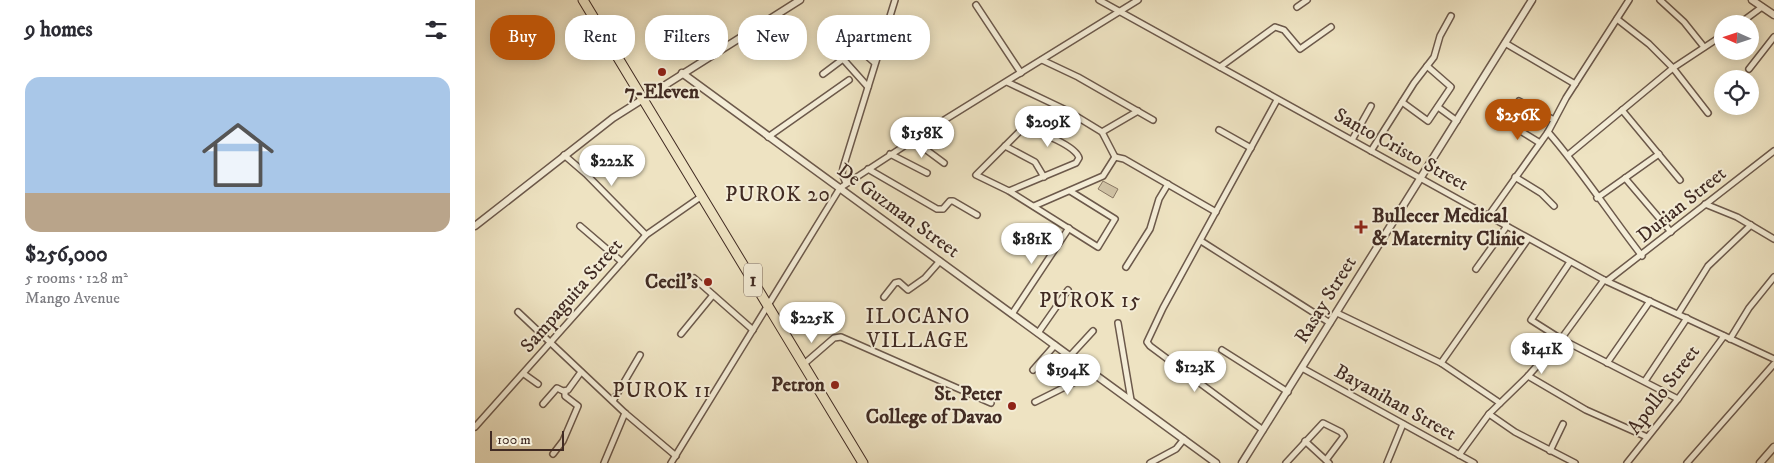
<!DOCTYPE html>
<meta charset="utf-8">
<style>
:root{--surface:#fff;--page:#f2f2f3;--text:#2b2b33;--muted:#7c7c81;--line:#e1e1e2;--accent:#b45309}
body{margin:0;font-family:"IM FELL DW Pica",serif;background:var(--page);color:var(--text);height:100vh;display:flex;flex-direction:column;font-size:19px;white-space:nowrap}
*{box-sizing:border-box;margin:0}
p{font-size:16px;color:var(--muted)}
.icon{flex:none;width:28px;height:28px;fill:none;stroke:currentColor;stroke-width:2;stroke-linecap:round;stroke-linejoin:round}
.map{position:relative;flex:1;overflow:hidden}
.sheet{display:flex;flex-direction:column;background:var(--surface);width:475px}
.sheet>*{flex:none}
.guide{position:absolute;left:15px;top:15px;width:475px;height:45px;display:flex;gap:10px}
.needle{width:32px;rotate:273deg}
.fabs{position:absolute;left:1239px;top:15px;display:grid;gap:10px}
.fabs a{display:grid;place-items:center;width:45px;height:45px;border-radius:50%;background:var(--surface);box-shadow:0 2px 12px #0003;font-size:25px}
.scale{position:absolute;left:15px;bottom:12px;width:74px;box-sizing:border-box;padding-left:5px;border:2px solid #412b23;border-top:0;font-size:14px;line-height:18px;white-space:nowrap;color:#412b23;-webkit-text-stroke:4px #f4edd7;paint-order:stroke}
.price{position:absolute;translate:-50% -42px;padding:0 11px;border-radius:18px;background:#fff;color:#222;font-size:16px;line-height:32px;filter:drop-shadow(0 1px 2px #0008)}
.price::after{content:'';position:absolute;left:50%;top:30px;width:15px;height:11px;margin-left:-8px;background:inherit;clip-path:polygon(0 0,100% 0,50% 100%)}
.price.on{background:var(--accent);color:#fff}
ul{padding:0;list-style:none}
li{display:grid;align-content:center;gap:10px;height:265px;padding:0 25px}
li+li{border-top:1px solid var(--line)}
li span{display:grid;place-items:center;height:155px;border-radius:15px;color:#555}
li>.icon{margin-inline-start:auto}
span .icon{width:90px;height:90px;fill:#fffc;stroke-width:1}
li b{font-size:21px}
h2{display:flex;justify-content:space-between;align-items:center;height:60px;padding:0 25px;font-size:21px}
.chip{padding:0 18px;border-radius:20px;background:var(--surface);box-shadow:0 2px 12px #0003;font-size:18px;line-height:45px}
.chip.on{background:var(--accent);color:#fff}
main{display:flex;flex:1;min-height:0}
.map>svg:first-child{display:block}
</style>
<main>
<section class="sheet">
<h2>9 homes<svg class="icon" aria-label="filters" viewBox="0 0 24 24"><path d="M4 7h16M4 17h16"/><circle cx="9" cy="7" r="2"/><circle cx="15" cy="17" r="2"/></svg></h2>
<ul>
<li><span style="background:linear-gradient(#a9c7e8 75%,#b9a48a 0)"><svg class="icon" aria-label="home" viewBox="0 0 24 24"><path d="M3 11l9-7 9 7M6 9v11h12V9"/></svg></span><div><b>$256,000</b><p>5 rooms · 128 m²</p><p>Mango Avenue</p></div></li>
</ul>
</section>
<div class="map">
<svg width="1299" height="463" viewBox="0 0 1299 463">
<rect width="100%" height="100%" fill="#eee3c2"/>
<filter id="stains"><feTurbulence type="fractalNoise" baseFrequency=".004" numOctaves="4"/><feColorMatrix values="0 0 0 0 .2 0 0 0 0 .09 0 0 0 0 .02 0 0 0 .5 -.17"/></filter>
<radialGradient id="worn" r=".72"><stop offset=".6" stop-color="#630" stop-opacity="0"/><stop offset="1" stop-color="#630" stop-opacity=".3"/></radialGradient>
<polygon fill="#d1c4a7" stroke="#897865" points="628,181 643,189 638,198 623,189"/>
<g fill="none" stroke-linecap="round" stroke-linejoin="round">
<g stroke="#6c594b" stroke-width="8">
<g id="minor">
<polyline points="624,0 1129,280 1299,359"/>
<polyline points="1185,0 1209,22 1229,47"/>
<polyline points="501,5 546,73"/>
<polyline points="822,7 832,0"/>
<polyline points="1142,19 1174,44 1198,68 1233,113"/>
<polyline points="1264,24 1287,7"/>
<polyline points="377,43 400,63"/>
<polyline points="1030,43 1100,84"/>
<polyline points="567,60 603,77 678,120"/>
<polyline points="745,67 800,27 809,30 825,49 856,27"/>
<polyline points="1274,69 1299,37"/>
<polyline points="348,74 368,59 393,87"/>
<polyline points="532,82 591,110 627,132 640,157"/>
<polyline points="1044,101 1079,120"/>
<polyline points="927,102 953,121 976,87 952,66"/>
<polyline points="963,107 982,121"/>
<polyline points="1147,110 1205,180"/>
<polyline points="1031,122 1065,143"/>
<polyline points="744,130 776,148"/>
<polyline points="627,132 663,111"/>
<path d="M 1073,132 C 1107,171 1135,215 1167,256"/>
<polyline points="293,137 374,80"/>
<polyline points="438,140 469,163"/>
<polyline points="877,140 896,106"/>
<polyline points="530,146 560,162 569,177"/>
<polyline points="896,151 939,83 959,57 965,36 976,16"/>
<polyline points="415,154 452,173"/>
<polyline points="89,155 111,174 171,235"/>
<polyline points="1093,155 1198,68 1248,35"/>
<polyline points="640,157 649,159 741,212"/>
<polyline points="393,169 462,209 468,209 475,201 478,201 502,215"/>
<polyline points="1040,177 1066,193 1079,206"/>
<polyline points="1150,178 1196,232"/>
<polyline points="371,183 367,174 368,168 420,0"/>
<path d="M 534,191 L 601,163 L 604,158 C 601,146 565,132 552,128 L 546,130 L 501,175 L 534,191 L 623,247 L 640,219 L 595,191"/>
<polyline points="1122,198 1184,154"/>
<polyline points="1230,204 1262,217 1299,239"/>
<polyline points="559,206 628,176 640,157"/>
<polyline points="1014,215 1073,132 1091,98 1154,0"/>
<polyline points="105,226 147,262"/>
<polyline points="726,241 855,323"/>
<polyline points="1095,262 1056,320 1086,339 1203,399"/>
<polyline points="651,267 675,229 684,199 693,184"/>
<polyline points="1001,269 1032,226"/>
<polyline points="219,278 278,330"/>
<polyline points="1132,281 1299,151"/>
<polyline points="409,297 420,283 424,282 433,290 450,278 465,261"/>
<polyline points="43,312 150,413 201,456"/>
<polyline points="862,313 966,363 1025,403"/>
<polyline points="537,314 594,228"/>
<polyline points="1203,314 1233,266 1276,225"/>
<polyline points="643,323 656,400"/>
<polyline points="563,333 593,290"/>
<polyline points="206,334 238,295"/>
<polyline points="1255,339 1274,308 1299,277"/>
<polyline points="747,350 813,392"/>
<polyline points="595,356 618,331"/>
<polyline points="966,363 1053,239"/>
<polyline points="1132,363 1175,301"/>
<polyline points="329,364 359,338 366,337 516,403"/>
<polyline points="827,368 999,463"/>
<polyline points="558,370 580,345"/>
<polyline points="49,374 63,384"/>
<polyline points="1053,376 1111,410 1172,437"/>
<polyline points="1170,381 1212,318"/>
<polyline points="138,401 165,355"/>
<polyline points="560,402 618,373"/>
<polyline points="68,404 82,388 88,391 93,390 106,372"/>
<polyline points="1014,414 1040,432 1100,463"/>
<polyline points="0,427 171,235 227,196"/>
<polyline points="788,430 675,346 672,342 688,308 802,100"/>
<polyline points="830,441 854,463"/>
<polyline points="1075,451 1088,424"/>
<polyline points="78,454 88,441 103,406 90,396 90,392"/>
<polyline points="984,455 1014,414 1053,376 1086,339 1129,280"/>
<polyline points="129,463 150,413"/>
<polyline points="196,463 365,188 466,122 663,0"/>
<polyline points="675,463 701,449 709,439"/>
<polyline points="811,463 848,423 866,432 869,436 851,460"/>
<polyline points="912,463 928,424"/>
<polyline points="1152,463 1203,399 1249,336"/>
<polyline points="1212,463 1299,364"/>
</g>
</g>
<g stroke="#6c594b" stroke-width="9">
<g id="tertiary">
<polyline points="1277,0 1299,15"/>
<polyline points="207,73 741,463"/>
<polyline points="0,226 138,118 325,0"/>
<polyline points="767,463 1057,0"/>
<polyline points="1285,463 1299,447"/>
</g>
</g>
<g stroke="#412b23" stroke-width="11">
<polyline id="trunk" points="108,0 388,463"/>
</g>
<use href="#minor" stroke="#f4edd7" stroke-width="5"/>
<use href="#tertiary" stroke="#f4edd7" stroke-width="6"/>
<use href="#trunk" stroke="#eee3c2" stroke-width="9"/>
</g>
<g fill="#8f2418" stroke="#f4edd7" stroke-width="2">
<circle cx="187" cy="72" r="5"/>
<path d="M883.5 219.5h5v5h5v5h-5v5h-5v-5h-5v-5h5z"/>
<circle cx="233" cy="282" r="5"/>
<circle cx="360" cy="385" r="5"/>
<circle cx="537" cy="406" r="5"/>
</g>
<g text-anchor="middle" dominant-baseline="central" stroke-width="4" stroke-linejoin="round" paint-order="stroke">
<rect fill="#f4edd7" stroke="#776559" stroke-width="1" x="269" y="263.5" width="18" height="33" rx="4"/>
<g font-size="19" font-weight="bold" fill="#412b23">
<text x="278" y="280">1</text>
</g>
<g font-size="20" font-weight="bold" fill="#412b23" stroke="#f4edd7" text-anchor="end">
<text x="187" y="92" text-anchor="middle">7-Eleven</text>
<text x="897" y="216" text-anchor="start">Bullecer Medical<tspan x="897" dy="23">&amp; Maternity Clinic</tspan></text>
<text x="223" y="282">Cecil's</text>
<text x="350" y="385">Petron</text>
<text x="527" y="394">St. Peter<tspan x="527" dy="23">College of Davao</tspan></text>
</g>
<g font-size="20" fill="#412b23" stroke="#f4edd7">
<text transform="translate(926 150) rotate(29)">Santo Cristo Street</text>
<text transform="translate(1207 205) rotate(-39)">Durian Street</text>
<text transform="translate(423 211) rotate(36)">De Guzman Street</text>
<text transform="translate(97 296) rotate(-49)">Sampaguita Street</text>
<text transform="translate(851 300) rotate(-58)">Rasay Street</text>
<text transform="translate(1189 390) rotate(-53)">Apollo Street</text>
<text transform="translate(920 403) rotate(29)">Bayanihan Street</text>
</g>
<g font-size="21" letter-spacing="1" fill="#412b23" stroke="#f4edd7">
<text x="303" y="195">PUROK 20</text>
<text x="615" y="301">PUROK 15</text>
<text x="443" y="317">ILOCANO<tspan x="443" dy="24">VILLAGE</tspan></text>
<text x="187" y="391">PUROK 11</text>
</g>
</g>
<rect width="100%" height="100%" filter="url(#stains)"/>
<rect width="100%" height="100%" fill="url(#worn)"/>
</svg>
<div class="fabs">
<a><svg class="needle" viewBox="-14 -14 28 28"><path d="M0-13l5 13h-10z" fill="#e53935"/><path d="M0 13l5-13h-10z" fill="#7c7c81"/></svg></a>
<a><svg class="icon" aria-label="locate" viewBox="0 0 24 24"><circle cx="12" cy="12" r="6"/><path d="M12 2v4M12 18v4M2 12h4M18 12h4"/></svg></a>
</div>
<div class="scale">100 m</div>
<b class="price on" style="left:1043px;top:141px">$256K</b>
<b class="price" style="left:573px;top:148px">$209K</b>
<b class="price" style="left:447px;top:159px">$158K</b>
<b class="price" style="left:137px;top:187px">$222K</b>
<b class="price" style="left:557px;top:265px">$181K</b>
<b class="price" style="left:337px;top:344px">$225K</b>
<b class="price" style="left:1067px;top:375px">$141K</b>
<b class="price" style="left:720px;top:393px">$123K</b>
<b class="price" style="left:593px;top:396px">$194K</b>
<div class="guide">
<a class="chip on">Buy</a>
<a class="chip">Rent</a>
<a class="chip">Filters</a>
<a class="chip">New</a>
<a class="chip">Apartment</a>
</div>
</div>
</main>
